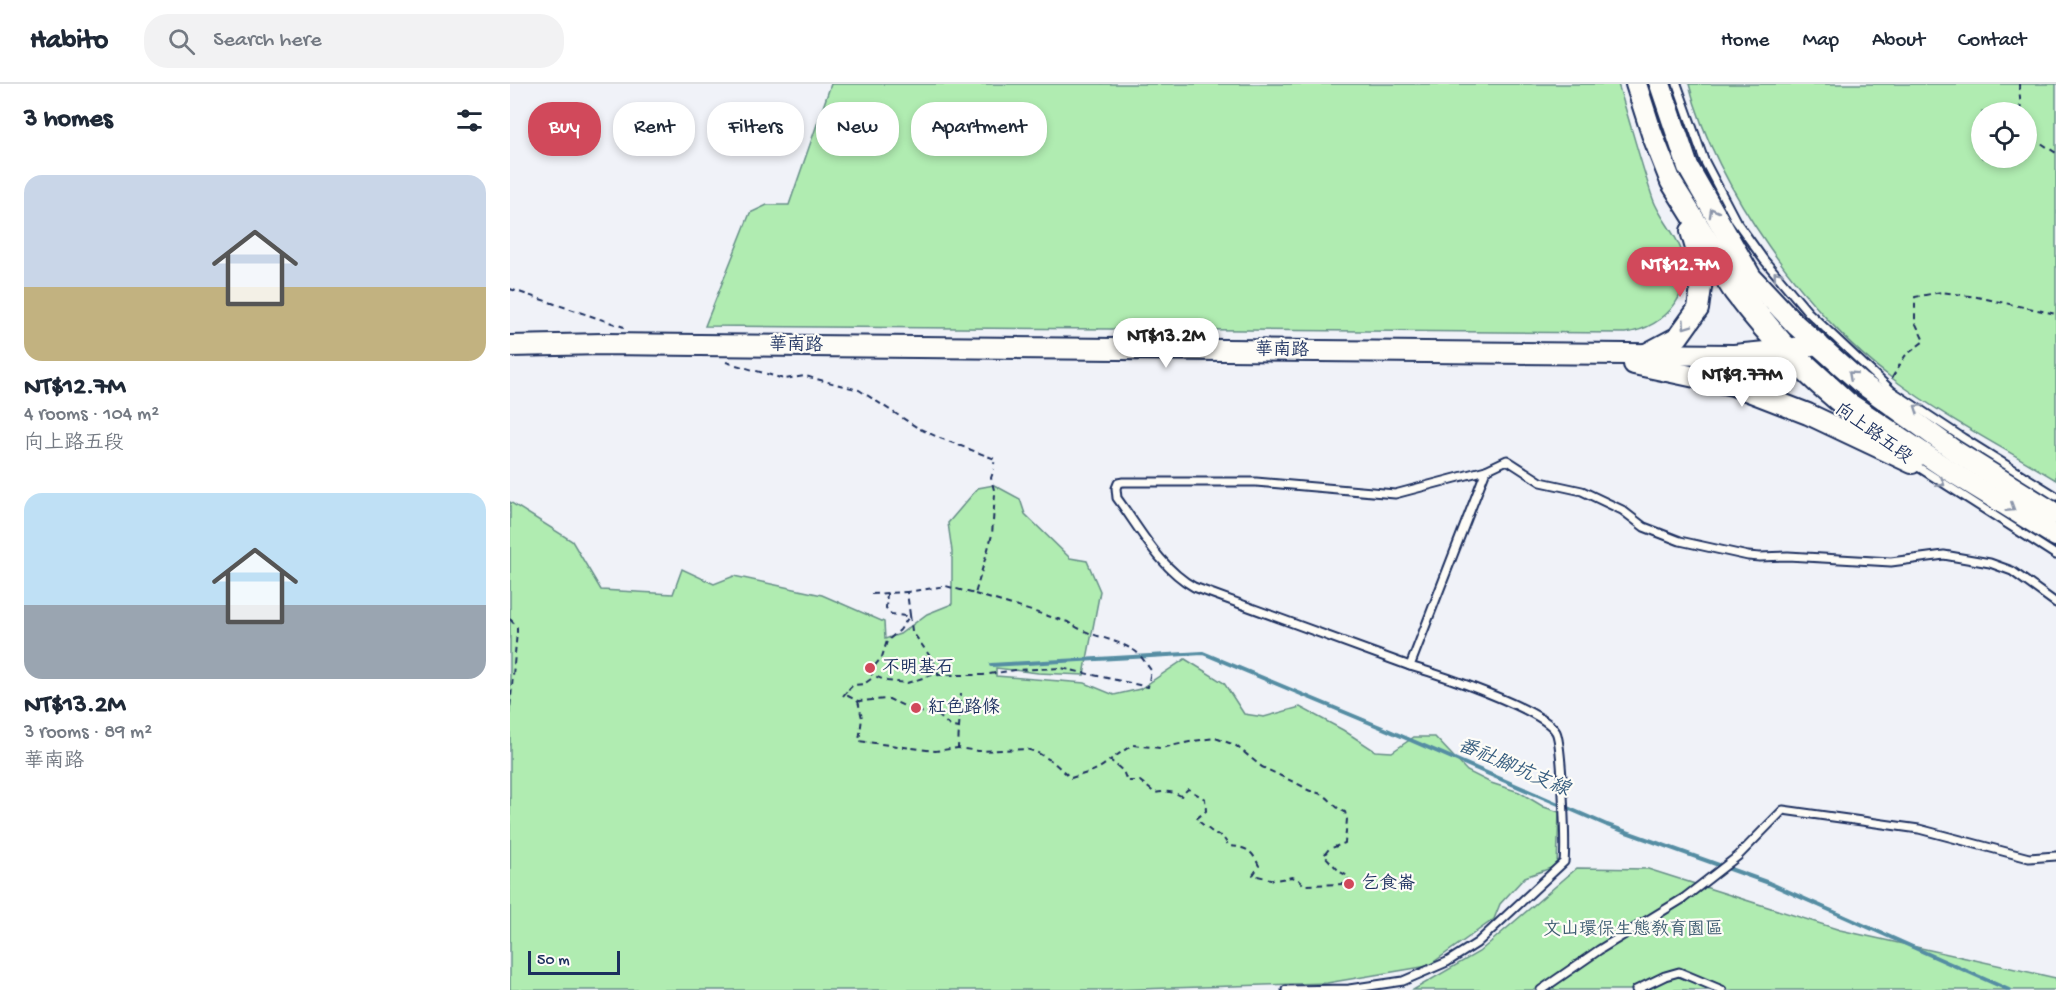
<!DOCTYPE html>
<meta charset="utf-8">
<style>
:root{--surface:#fff;--page:#f2f2f3;--text:#1f2937;--muted:#747a83;--line:#e0e1e3;--accent:#d1495b}
body{margin:0;font-family:"Gochi Hand","LXGW WenKai TC",sans-serif;background:var(--page);color:var(--text);height:100vh;display:flex;flex-direction:column;font-size:22px;white-space:nowrap}
*{box-sizing:border-box;margin:0}
p{font-size:20px;color:var(--muted)}
.icon{flex:none;width:33px;height:33px;fill:none;stroke:currentColor;stroke-width:2;stroke-linecap:round;stroke-linejoin:round}
.map{position:relative;flex:1;overflow:hidden}
.details{display:flex;flex-direction:column;background:var(--surface);width:510px}
.details>*{flex:none}
.hud{position:absolute;left:18px;top:18px;width:570px;height:54px;display:flex;gap:12px}
.fabs{position:absolute;left:1461px;top:18px;display:grid;gap:12px}
.fabs a{display:grid;place-items:center;width:66px;height:66px;border-radius:50%;background:var(--surface);box-shadow:0 3px 9px #0003;font-size:30px}
.scale{position:absolute;left:18px;bottom:15px;width:92px;box-sizing:border-box;padding-left:6px;border:3px solid #1b2f5e;border-top:0;font-size:16px;line-height:21px;white-space:nowrap;color:#1b2f5e;-webkit-text-stroke:4px #fdfcf7;paint-order:stroke}
.price{position:absolute;translate:-50% -51px;padding:0 14px;border-radius:21px;background:#fff;color:#222;font-size:20px;line-height:39px;filter:drop-shadow(0 2px 3px #0008)}
.price::after{content:'';position:absolute;left:50%;top:36px;width:18px;height:14px;margin-left:-9px;background:inherit;clip-path:polygon(0 0,100% 0,50% 100%)}
.price.current{background:var(--accent);color:#fff}
ul{padding:0;list-style:none}
li{display:grid;align-content:center;gap:12px;height:318px;padding:0 24px}
li span{display:grid;place-items:center;height:186px;border-radius:18px;color:#555}
li>.icon{margin-inline-start:auto}
span .icon{width:108px;height:108px;fill:#fffc;stroke-width:1}
li b{font-size:26px}
h2{display:flex;justify-content:space-between;align-items:center;height:72px;padding:0 24px;font-size:26px}
.pill{padding:0 21px;border-radius:24px;background:var(--surface);box-shadow:0 3px 9px #0003;font-size:21px;line-height:54px}
.pill.current{background:var(--accent);color:#fff}
header{display:flex;align-items:center;gap:36px;box-sizing:border-box;height:84px;padding:0 30px;background:var(--surface);border-bottom:2px solid var(--line)}
header strong{font-size:28px}
nav{display:flex;gap:33px;margin-inline-start:auto;font-size:21px}
.search{width:420px;height:54px;background:var(--page);display:flex;align-items:center;gap:15px;box-sizing:border-box;padding:0 21px;border-radius:24px;color:var(--muted);font-size:22px}
main{display:flex;flex:1;min-height:0}
.map>svg:first-child{display:block}
</style>
<header>
<strong>Habito</strong>
<div class="search"><svg class="icon" aria-label="search" viewBox="0 0 24 24"><circle cx="10" cy="10" r="6"/><path d="M15 15l6 6"/></svg>Search here</div>
<nav><a>Home</a><a>Map</a><a>About</a><a>Contact</a></nav>
</header>
<main>
<section class="details">
<h2>3 homes<svg class="icon" aria-label="filters" viewBox="0 0 24 24"><path d="M4 7h16M4 17h16"/><circle cx="9" cy="7" r="2"/><circle cx="15" cy="17" r="2"/></svg></h2>
<ul>
<li><span style="background:linear-gradient(#c9d6e8 60%,#c2b280 0)"><svg class="icon" aria-label="home" viewBox="0 0 24 24"><path d="M3 11l9-7 9 7M6 9v11h12V9"/></svg></span><div><b>NT$12.7M</b><p>4 rooms · 104 m²</p><p>向上路五段</p></div></li>
<li><span style="background:linear-gradient(#bfe0f5 60%,#9aa5b1 0)"><svg class="icon" aria-label="home" viewBox="0 0 24 24"><path d="M3 11l9-7 9 7M6 9v11h12V9"/></svg></span><div><b>NT$13.2M</b><p>3 rooms · 89 m²</p><p>華南路</p></div></li>
</ul>
</section>
<div class="map">
<svg width="1546" height="906" viewBox="0 0 1546 906">
<rect width="100%" height="100%" fill="#f0f2f8"/>
<filter id="ink" filterUnits="userSpaceOnUse"><feTurbulence type="fractalNoise" baseFrequency=".0167" numOctaves="2"/><feDisplacementMap in="SourceGraphic" scale="12" xChannelSelector="R" yChannelSelector="G"/><feConvolveMatrix kernelMatrix="1 2 1 2 8 2 1 2 1" color-interpolation-filters="sRGB"/></filter>
<g filter="url(#ink)">
<g fill="#b0ecb1" stroke="#668e88" stroke-width="1.5" fill-rule="evenodd">
<path d="M 321,0 L 1108,0 C 1120,38 1130,77 1143,115 C 1149,132 1163,146 1170,163 C 1188,205 1157,244 1115,249 L 195,242 L 240,129 L 257,121 L 279,121 Z"/>
<path d="M 1179,0 L 1546,0 L 1546,396 C 1492,363 1434,333 1383,295 C 1299,234 1204,101 1179,0 ZM 1472,28 L 1516,28 L 1516,74 L 1472,74 Z"/>
<polygon points="484,401 510,415 515,430 560,474 577,477 590,507 574,591 528,589 486,584 486,592 575,599 604,611 630,605 675,575 714,599 734,630 754,633 790,623 833,646 865,667 882,668 904,653 925,653 957,687 981,699 1009,708 1034,723 1049,728 1047,782 1015,793 990,820 984,835 918,882 817,899 598,906 0,906 0,418 62,457 91,506 163,510 172,485 204,500 224,492 312,511 374,538 375,555 390,550 417,530 442,520 442,467 438,439 468,404"/>
<polygon points="1067,784 1138,785 1330,846 1546,894 1546,906 903,906 969,868"/>
</g>
<g fill="none" stroke-linecap="round" stroke-linejoin="round">
<polyline stroke="#548da3" stroke-width="4" points="481,581 693,569 875,645 1097,741 1259,799 1499,906"/>
<g stroke="#1b2f5e" stroke-width="11">
<g id="lane">
<polyline points="1167,0 1194,76 1226,137 1254,176 1298,228 1382,307 1453,354 1546,412"/>
<path d="M 1198,176 C 1205,188 1211,201 1219,212 C 1258,264 1309,314 1361,350"/>
<polyline points="1402,379 1546,471"/>
<path d="M 900,582 L 684,503 C 650,484 630,445 607,414 L 606,404 L 608,399 L 613,398 L 746,398 L 885,410 L 976,386"/>
<path d="M 776,906 L 839,905 L 893,897 L 937,878 L 967,859 L 1054,778 C 1056,761 1052,660 1046,648 C 1033,625 928,590 900,582 L 976,386 L 997,376 L 1031,398 L 1072,407 L 1112,426 L 1134,443 L 1170,457 L 1238,472 L 1250,473 L 1278,472 L 1381,478 L 1434,471 L 1480,479 L 1502,487 L 1546,519"/>
<polyline points="1031,906 1089,866 1174,814 1228,772 1273,726 1409,745 1519,774 1546,772"/>
<polyline points="1126,906 1155,892 1169,888 1212,906"/>
</g>
</g>
<g stroke="#1b2f5e" stroke-width="24">
<g id="secondary">
<polyline points="1126,0 1142,50 1161,98 1230,208 1272,258 1337,318 1437,385 1546,452"/>
<polyline points="1150,0 1178,83 1241,193 1286,241 1350,298 1445,367 1546,430"/>
<polyline points="0,262 93,260 1224,271 1266,267 1308,260"/>
<polyline points="1136,270 1168,253 1188,225 1193,189 1181,147"/>
<polyline points="1124,280 1223,301 1298,330 1402,379"/>
</g>
</g>
<g stroke="#1b2f5e" stroke-width="2" stroke-dasharray="6 4.5" stroke-linecap="butt">
<polyline points="1509,0 1511,28"/>
<polyline points="1516,46 1522,53 1546,69"/>
<polyline points="0,205 114,243"/>
<polyline points="216,278 274,295 295,292 349,306 408,344 430,354 485,375 484,380"/>
<polyline points="1382,294 1395,272 1414,257 1405,238 1405,213 1431,208 1467,213 1546,230"/>
<polyline points="377,509 376,524 381,530 395,532 398,534"/>
<polyline points="361,510 397,508"/>
<path d="M 465,510 L 558,538 C 579,553 605,554 625,567 C 631,571 636,580 641,586 L 638,603 L 551,584 L 505,586 L 473,591 L 422,591 L 397,599 L 377,597 L 362,591 L 362,585 L 372,573 L 377,557 L 390,546 L 400,531 L 397,508 L 436,502 L 465,510 L 482,451 L 485,410 L 481,394 L 484,385"/>
<polyline points="400,531 402,547 424,578 429,592"/>
<polyline points="0,535 7,543 7,548 0,624"/>
<path d="M 361,595 L 354,600 L 343,601 L 339,605 L 338,612 L 348,617 L 379,615 L 405,627 L 429,632 L 440,642 L 449,644 L 448,664 L 468,667 L 516,665 L 526,668 L 542,677 L 561,694 C 577,689 588,687 600,676 L 613,687 L 617,697 L 630,697 L 645,709 C 655,707 662,707 671,712 L 678,705 L 695,715 L 696,727 L 686,735 L 706,751 L 712,752 L 719,762 C 736,763 742,766 749,782 L 743,791 L 765,796 L 782,793 L 788,795 L 794,801 L 839,800 L 838,792 L 830,788 L 814,771 L 819,765 L 835,759 L 837,735 L 835,728 C 825,724 823,718 815,712 C 807,707 799,709 792,702 L 752,683 L 725,661 L 705,654 L 684,657 L 651,664 L 622,661 L 600,676"/>
<polyline points="333,612 337,607"/>
<polyline points="348,617 352,634 349,657 425,667 448,664"/>
<polyline points="449,644 451,609"/>
</g>
<use href="#lane" stroke="#fdfcf7" stroke-width="7"/>
<use href="#secondary" stroke="#fdfcf7" stroke-width="20"/>
</g>
<defs><path id="oneway-chevron" d="M-2-3.5L2.5 0L-2 3.5" fill="none" stroke-width="1.6" stroke-linecap="round" stroke-linejoin="round" transform="scale(1.5)"/></defs>
<g stroke="#8c96aa">
<use href="#oneway-chevron" transform="translate(1203 128) rotate(-119)"/>
<use href="#oneway-chevron" transform="translate(1267 191) rotate(-130)"/>
<use href="#oneway-chevron" transform="translate(1176 241) rotate(125)"/>
<use href="#oneway-chevron" transform="translate(1342 291) rotate(-138)"/>
<use href="#oneway-chevron" transform="translate(1408 324) rotate(-146)"/>
<use href="#oneway-chevron" transform="translate(1431 399) rotate(33)"/>
<use href="#oneway-chevron" transform="translate(1501 424) rotate(32)"/>
</g>
</g>
<g fill="#d1495b" stroke="#fdfcf7" stroke-width="2">
<circle cx="360" cy="584" r="6"/>
<circle cx="406" cy="624" r="6"/>
<circle cx="839" cy="800" r="6"/>
</g>
<g text-anchor="middle" dominant-baseline="central" stroke-width="4.5" stroke-linejoin="round" paint-order="stroke">
<g font-size="18" fill="#1b2f5e" stroke="#fdfcf7">
<text transform="translate(286 262) rotate(1)">華南路</text>
<text transform="translate(772 267) rotate(1)">華南路</text>
<text transform="translate(1363 350) rotate(36)">向上路五段</text>
</g>
<g font-size="18" fill="#1b2f5e" stroke="#fdfcf7" text-anchor="start">
<text x="372" y="584">不明基石</text>
<text x="418" y="624">紅色路條</text>
<text x="851" y="800">乞食崙</text>
</g>
<g font-size="18" fill="#405e73" stroke="#fdfcf7">
<text x="1123" y="846">文山環保生態教育園區</text>
</g>
<g font-size="20" font-style="italic" fill="#385e80" stroke="#fdfcf7">
<text transform="translate(1003 685) rotate(23)">番社腳坑支線</text>
</g>
</g>
</svg>
<div class="fabs">
<a><svg class="icon" aria-label="locate" viewBox="0 0 24 24"><circle cx="12" cy="12" r="6"/><path d="M12 2v4M12 18v4M2 12h4M18 12h4"/></svg></a>
</div>
<div class="scale">50 m</div>
<b class="price current" style="left:1170px;top:214px">NT$12.7M</b>
<b class="price" style="left:656px;top:285px">NT$13.2M</b>
<b class="price" style="left:1232px;top:324px">NT$9.77M</b>
<div class="hud">
<a class="pill current">Buy</a>
<a class="pill">Rent</a>
<a class="pill">Filters</a>
<a class="pill">New</a>
<a class="pill">Apartment</a>
</div>
</div>
</main>
